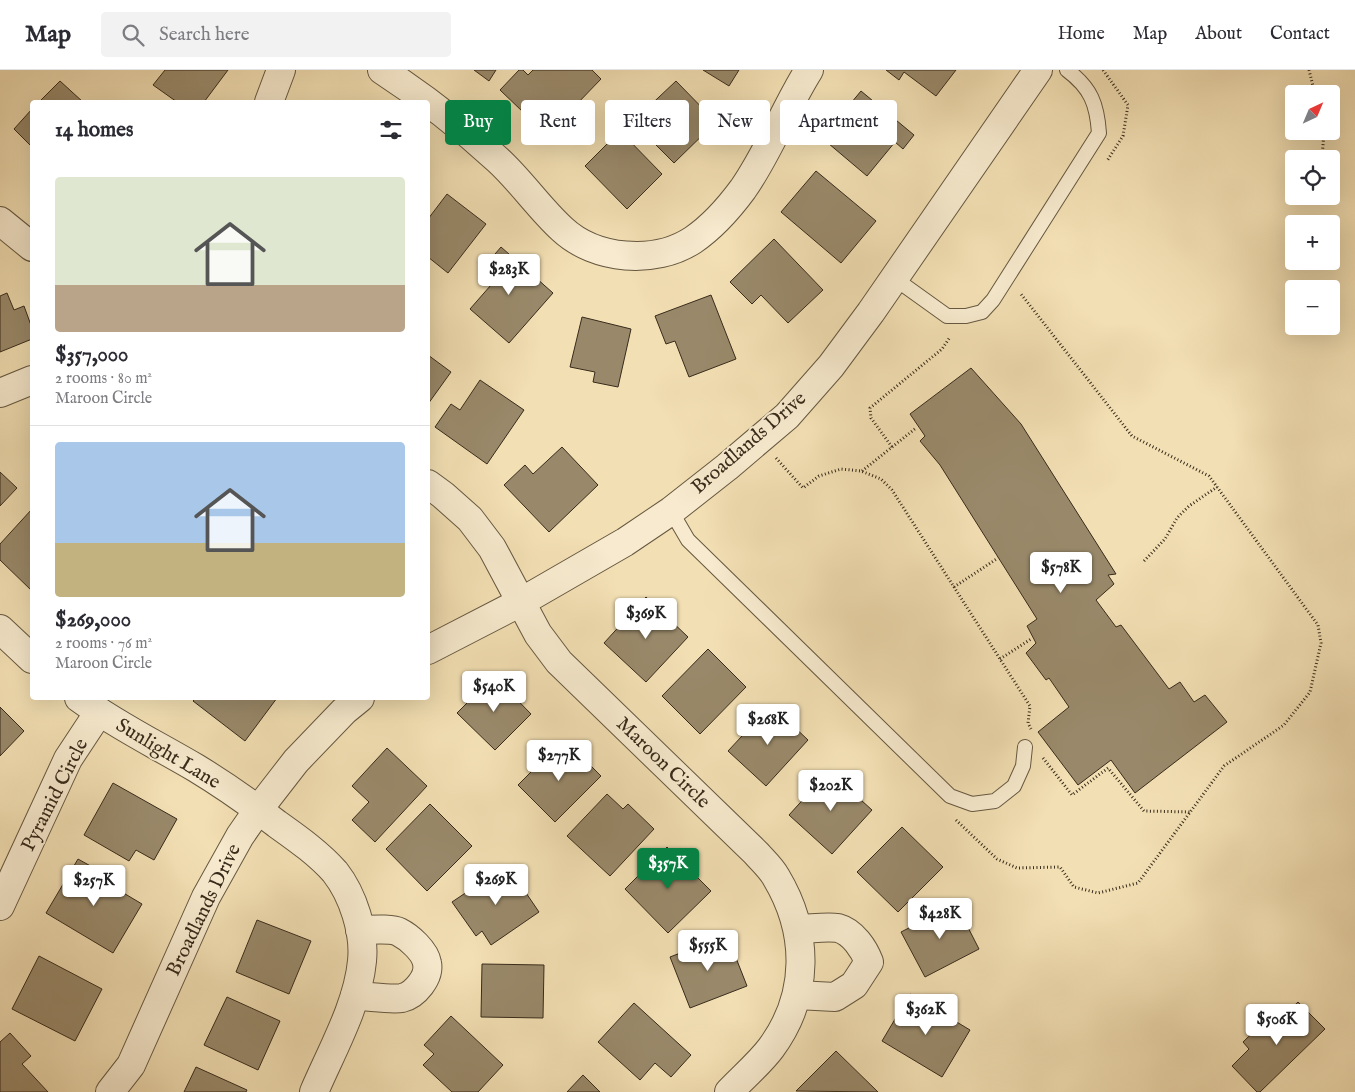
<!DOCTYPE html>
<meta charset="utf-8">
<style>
:root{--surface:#fff;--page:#f2f2f3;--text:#2b2b33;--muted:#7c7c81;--line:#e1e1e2;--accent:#0b8043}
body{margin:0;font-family:"IM FELL English",serif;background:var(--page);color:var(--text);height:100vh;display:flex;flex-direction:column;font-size:19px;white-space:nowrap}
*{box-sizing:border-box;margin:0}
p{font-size:16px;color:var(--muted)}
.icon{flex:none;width:28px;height:28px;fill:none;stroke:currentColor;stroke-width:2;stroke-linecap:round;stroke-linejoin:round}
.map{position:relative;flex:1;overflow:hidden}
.side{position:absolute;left:30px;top:30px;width:400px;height:600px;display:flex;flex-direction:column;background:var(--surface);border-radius:5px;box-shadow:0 5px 20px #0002}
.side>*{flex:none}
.guide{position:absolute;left:445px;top:30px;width:475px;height:45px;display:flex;gap:10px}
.needle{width:32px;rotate:44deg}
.fabs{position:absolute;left:1285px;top:15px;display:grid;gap:10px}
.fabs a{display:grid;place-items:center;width:55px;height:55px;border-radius:5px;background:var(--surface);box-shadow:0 5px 20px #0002;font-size:25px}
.price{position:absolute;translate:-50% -42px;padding:0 11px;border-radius:5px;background:#fff;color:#222;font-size:16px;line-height:32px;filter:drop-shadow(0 1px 2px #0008)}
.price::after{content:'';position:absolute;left:50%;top:30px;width:15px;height:11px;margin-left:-8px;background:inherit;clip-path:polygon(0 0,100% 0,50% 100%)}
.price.on{background:var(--accent);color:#fff}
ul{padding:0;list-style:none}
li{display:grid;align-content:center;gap:10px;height:265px;padding:0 25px}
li+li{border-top:1px solid var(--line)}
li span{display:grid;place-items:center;height:155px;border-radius:5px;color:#555}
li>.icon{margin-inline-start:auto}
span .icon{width:90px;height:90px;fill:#fffc;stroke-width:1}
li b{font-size:21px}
h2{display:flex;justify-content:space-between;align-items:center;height:60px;padding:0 25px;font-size:21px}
.tag{padding:0 18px;border-radius:5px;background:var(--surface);box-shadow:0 5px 20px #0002;font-size:18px;line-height:45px}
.tag.on{background:var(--accent);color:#fff}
header{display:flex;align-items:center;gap:30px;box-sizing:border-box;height:70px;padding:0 25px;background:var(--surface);border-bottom:1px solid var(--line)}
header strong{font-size:24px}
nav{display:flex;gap:28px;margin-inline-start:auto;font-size:18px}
.search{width:350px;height:45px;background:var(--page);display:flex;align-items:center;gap:12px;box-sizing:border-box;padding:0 18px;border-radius:5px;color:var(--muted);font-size:19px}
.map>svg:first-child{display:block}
</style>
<header>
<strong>Map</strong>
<div class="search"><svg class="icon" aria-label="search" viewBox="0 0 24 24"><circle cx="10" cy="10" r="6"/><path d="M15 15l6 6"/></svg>Search here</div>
<nav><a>Home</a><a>Map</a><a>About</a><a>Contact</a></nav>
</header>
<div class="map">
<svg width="1355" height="1022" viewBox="0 0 1355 1022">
<rect width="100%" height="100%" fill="#f2dfb3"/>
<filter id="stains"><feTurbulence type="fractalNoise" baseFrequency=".004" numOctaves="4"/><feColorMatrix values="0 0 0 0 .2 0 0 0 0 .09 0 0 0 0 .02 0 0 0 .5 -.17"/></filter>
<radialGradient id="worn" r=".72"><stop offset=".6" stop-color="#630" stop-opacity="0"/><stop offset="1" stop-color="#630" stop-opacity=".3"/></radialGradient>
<g fill="#99896a" stroke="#382b1b">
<polygon points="165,0 228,0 204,32 177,32 153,15"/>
<polygon points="474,0 496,0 489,11"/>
<polygon points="519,0 523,0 528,5 533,0 592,0 601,9 547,65 500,20"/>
<polygon points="703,0 739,0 729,16"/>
<polygon points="886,0 956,0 936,26 904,2 899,10"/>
<polygon points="60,11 83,32 39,32"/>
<polygon points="676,11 716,52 674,93 655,74 663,67 641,44"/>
<polygon points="861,21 914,65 903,79 895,72 867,106 822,68"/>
<polygon points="32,39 32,77 14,59"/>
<polygon points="620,61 662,104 627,139 585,96"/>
<polygon points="816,101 876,151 841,193 781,142"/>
<polygon points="447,124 486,154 448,203 428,187 428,149"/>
<polygon points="774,169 823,220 788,253 761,225 752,234 730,212"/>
<polygon points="501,177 553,223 509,273 470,239 491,215 478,204"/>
<polygon points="7,223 14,240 24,236 32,258 32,269 0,282 0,226"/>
<polygon points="711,225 736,289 689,307 675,271 666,274 655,246"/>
<polygon points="582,247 631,259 618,317 593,312 595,302 570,297"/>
<polygon points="428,285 451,302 428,334"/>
<polygon points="971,298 1021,354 1116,504 1108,505 1114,514 1096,530 1116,557 1121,555 1169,619 1180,612 1194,632 1205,625 1227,652 1135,723 1111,690 1078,715 1038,662 1069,637 1049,608 1046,610 1026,583 1036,573 1027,556 1037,549 940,395 920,371 925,366 910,344"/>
<polygon points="480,310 524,340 487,394 435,357 451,334 460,340"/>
<polygon points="562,377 598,415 549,462 504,415 525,395 533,404"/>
<polygon points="0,402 17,418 0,436"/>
<polygon points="32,439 32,521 0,490 0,474"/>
<polygon points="646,527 688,567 646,612 604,573"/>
<polygon points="708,579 746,617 700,664 662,626"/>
<polygon points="494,606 531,644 495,680 457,643"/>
<polygon points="196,628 277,628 245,671 193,631"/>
<polygon points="771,635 808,670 766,716 728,681"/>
<polygon points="0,637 24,661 0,686"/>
<polygon points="571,676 601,706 555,752 518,715 556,677 563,684"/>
<polygon points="387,678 427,716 375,772 352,750 369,732 352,716"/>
<polygon points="829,701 872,740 832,784 789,745"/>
<polygon points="113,713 177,749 154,790 136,780 129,791 84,765"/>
<polygon points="607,724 623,739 628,734 654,759 610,806 567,766"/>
<polygon points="430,734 472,776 427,821 386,779"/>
<polygon points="902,757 943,797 898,842 857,802"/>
<polygon points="667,777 711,821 668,863 625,819"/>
<polygon points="78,789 103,803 100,809 142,834 113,883 46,843"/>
<polygon points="507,795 539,842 491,875 482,861 476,866 452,832"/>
<polygon points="956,834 979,879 925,907 901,862"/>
<polygon points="257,850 311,871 289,924 236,902"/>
<polygon points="727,865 747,916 690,938 670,887"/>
<polygon points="39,886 102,919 75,971 12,939"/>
<polygon points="482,894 544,895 543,948 481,947"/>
<polygon points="910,924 970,960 942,1007 882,971"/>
<polygon points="227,927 280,951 258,1000 204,975"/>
<polygon points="1298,932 1325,959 1260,1022 1257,1022 1232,996 1249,979 1243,972 1269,947 1276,953"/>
<polygon points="634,933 691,985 671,1007 655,993 640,1010 598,972"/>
<polygon points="451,946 503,995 478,1022 452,1022 423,995 434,984 424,975"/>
<polygon points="10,963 31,986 22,994 48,1022 0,1022 0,972"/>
<polygon points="836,981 878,1022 796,1021"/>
<polygon points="196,997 247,1020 246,1022 184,1022"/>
<polygon points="583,1005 600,1022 567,1022"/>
</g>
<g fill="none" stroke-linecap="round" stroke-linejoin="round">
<g stroke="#665841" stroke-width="16">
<g id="service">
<path d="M 894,208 L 947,246 L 966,246 L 982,242 L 993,230 L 1099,63 C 1097,34 1091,18 1067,0"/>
<polyline points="671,441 688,470 950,726 972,734 995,731 1014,716 1023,696 1025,677"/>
</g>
</g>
<g stroke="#665841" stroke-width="30">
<g id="minor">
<path d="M 382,0 C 425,28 460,55 498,90 C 521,111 539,138 562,159 C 595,190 655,195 693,170 C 712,157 729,138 743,119 C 769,82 785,38 809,0"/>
<polyline points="269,32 281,0"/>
<polyline points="0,151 32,177"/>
<polyline points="0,323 32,310"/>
<path d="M 428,414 L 443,425 L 470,449 L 492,478 L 538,564 L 559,592 L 756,783 C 763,791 771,798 776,807 C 809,862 810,925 771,978 C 759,994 742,1008 729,1022"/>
<polyline points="0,559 32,589"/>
<polyline points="428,580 521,532 625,472 671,441 727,397 787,346 831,296 871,242 1038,0"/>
<path d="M 79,628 C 116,655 157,675 196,698 C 224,715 251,734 277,754 C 298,769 318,783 335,802 C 353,825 365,862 362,891 C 358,935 331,982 314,1022"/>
<polyline points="0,836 68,689 99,642"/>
<path d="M 797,925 L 835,927 L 854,915 L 869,892 C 864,879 853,862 838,858 C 826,856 810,859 798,859"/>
<path d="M 355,926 C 367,926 391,930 402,928 C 415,925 430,907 427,893 C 425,881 409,867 399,862 C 391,858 369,860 360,860"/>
<polyline points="110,1022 131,995 206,827 240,766 258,740 296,691 344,641 360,628"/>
</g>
</g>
<g stroke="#382b1b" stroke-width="3" stroke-dasharray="1 2.5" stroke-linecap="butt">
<polyline points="1103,0 1128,35 1123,66 1107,91"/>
<polyline points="1309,0 1315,24"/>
<polyline points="1322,89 1324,61"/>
<polyline points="1286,131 1294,125"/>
<polyline points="892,377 871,348 870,338 942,279 950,267"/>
<polyline points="776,388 803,418 819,406 841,399 861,401 881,409 892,420 1030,636 1028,653 1031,659"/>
<polyline points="862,401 916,358"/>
<polyline points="1144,491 1165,469 1177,448 1189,436 1217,417"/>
<polyline points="954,517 998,488"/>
<polyline points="1000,589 1031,569"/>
<polyline points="1043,688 1072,725 1108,698 1144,741 1191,742"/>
<polyline points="956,750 997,789 1017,798 1060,797 1074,817 1098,823 1138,813 1224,696 1284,655 1310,622 1321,573 1318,555 1209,406 1132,366 1021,224"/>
</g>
<use href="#service" stroke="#f7eace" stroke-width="14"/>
<use href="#minor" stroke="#f7eace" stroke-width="28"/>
</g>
<g text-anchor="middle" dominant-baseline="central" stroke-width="4" stroke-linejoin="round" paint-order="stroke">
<g font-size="20" fill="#382b1b" stroke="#f7eace">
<text transform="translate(749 373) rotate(-41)">Broadlands Drive</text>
<text transform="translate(168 684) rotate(31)">Sunlight Lane</text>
<text transform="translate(663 693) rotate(44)">Maroon Circle</text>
<text transform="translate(55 725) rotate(-63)">Pyramid Circle</text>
<text transform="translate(204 840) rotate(-64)">Broadlands Drive</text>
</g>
</g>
<rect width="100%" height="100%" filter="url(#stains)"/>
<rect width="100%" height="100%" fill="url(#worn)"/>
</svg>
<div class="fabs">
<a><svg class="needle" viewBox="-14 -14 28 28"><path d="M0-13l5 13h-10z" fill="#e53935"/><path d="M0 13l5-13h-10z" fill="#7c7c81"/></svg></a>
<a><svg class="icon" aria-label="locate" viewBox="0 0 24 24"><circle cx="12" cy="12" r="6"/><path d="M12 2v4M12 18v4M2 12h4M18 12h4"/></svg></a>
<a>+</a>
<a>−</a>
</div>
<b class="price" style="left:509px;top:226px">$283K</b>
<b class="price" style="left:1061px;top:524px">$578K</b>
<b class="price" style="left:646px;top:570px">$369K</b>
<b class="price" style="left:494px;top:643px">$540K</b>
<b class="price" style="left:768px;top:676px">$268K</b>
<b class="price" style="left:559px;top:712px">$277K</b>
<b class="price" style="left:831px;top:742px">$202K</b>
<b class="price on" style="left:668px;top:820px">$357K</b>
<b class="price" style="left:496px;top:836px">$269K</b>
<b class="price" style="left:94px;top:837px">$257K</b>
<b class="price" style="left:940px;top:870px">$428K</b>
<b class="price" style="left:708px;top:902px">$555K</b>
<b class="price" style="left:926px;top:966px">$362K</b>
<b class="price" style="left:1277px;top:976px">$506K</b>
<div class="guide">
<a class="tag on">Buy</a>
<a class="tag">Rent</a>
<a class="tag">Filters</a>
<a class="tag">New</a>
<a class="tag">Apartment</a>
</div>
<section class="side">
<h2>14 homes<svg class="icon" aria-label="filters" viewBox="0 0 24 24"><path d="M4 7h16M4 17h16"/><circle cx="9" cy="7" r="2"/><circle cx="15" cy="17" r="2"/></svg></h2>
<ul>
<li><span style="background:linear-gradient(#dfe7d0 70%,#b9a48a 0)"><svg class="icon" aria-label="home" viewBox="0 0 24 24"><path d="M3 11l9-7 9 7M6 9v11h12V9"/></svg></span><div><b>$357,000</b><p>2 rooms · 80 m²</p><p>Maroon Circle</p></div></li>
<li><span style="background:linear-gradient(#a9c7e8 65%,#c2b280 0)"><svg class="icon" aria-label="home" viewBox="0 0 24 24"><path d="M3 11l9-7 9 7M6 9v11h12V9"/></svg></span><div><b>$269,000</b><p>2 rooms · 76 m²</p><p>Maroon Circle</p></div></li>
</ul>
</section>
</div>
